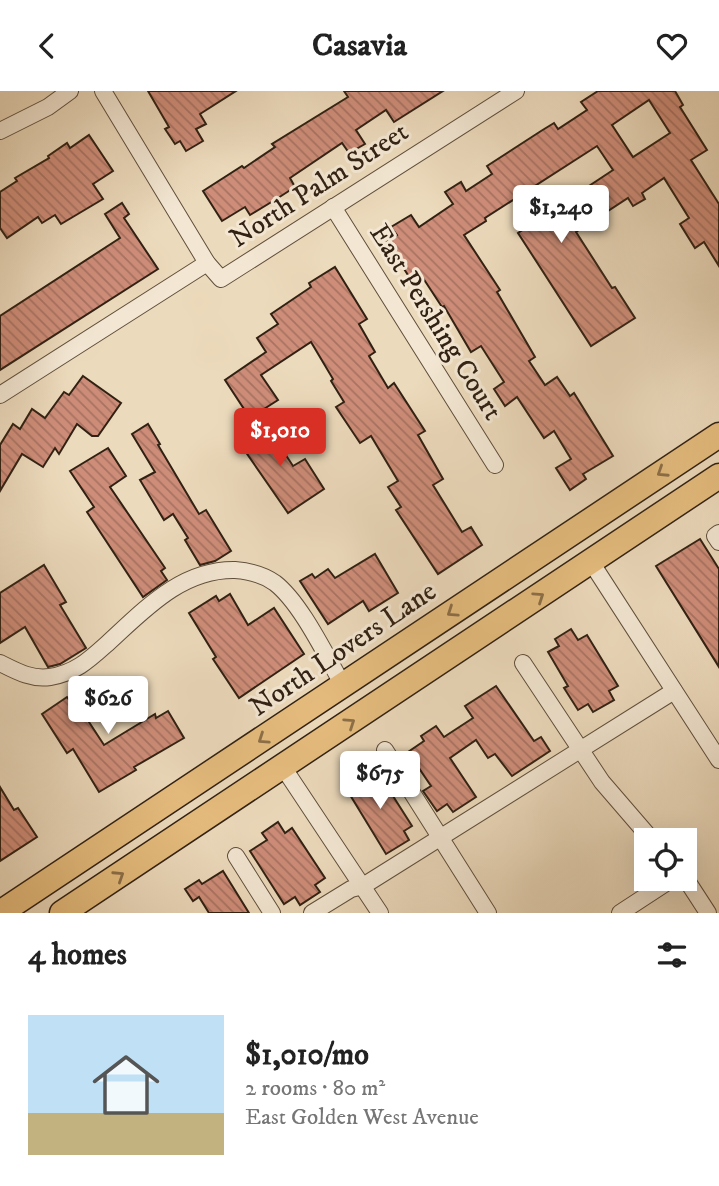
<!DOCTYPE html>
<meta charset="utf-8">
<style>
:root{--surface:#fff;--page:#f2f2f2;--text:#222;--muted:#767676;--accent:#d93025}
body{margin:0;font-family:"IM FELL DW Pica",serif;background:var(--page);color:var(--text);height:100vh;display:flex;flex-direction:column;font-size:26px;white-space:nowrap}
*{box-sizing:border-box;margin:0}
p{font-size:23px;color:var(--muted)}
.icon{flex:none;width:38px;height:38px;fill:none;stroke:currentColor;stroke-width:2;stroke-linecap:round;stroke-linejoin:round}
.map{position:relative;height:822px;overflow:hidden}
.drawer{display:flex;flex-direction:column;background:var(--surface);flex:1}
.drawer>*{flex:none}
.tools{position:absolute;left:634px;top:737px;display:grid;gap:14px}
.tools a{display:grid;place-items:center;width:63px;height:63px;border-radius:0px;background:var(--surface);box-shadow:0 7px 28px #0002;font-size:35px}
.price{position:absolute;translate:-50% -60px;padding:0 16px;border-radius:7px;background:#fff;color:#222;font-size:23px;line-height:46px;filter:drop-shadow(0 2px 4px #0008)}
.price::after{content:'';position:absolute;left:50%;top:42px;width:21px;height:16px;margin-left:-10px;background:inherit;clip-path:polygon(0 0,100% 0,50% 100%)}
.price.current{background:var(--accent);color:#fff}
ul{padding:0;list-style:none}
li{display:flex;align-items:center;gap:21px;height:175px;padding:0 28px}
li span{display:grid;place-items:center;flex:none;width:196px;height:140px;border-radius:0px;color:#555}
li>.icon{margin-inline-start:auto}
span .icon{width:84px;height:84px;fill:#fffc;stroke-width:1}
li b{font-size:30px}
h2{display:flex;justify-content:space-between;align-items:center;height:84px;padding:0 28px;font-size:30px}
header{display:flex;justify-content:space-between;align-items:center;height:91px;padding:0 28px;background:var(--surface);font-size:32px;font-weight:800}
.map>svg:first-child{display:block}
</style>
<header><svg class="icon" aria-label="back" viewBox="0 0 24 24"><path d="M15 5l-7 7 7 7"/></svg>Casavia<svg class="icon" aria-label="heart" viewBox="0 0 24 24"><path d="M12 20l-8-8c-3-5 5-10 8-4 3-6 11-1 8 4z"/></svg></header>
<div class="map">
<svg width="719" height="822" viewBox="0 0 719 822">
<defs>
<pattern id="building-back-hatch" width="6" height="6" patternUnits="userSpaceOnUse" patternTransform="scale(1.75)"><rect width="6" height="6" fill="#ce8d79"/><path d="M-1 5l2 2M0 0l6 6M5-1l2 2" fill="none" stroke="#a87362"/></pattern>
</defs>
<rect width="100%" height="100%" fill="#ecdabc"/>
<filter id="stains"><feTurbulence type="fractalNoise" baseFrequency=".00286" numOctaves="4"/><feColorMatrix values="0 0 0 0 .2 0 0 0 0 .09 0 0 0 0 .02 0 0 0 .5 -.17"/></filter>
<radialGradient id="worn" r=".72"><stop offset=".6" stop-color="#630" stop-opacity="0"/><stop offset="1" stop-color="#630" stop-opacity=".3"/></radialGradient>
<g fill="url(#building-back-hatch)" stroke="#312113" stroke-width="2" fill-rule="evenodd">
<polygon points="148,0 236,0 200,23 206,33 196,38 203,50 186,60 180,50 175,53 165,38 169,36"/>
<polygon points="344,0 443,0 394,31 386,19 356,39 365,53 349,62 342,52 290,87 295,96 278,107 250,124 245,116 222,130 203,100 242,75 244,77 275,56 272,53 348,6"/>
<path d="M 598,0 L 675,0 L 683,14 L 680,16 L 707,59 L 691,69 L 719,113 L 719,175 L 704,151 L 695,157 L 680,133 L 689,127 L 664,87 L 642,102 L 645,108 L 633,115 L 628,107 L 576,141 L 612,197 L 615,196 L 635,227 L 591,255 L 518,142 L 613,79 L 597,55 L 485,127 L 486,130 L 464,144 L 500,199 L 497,201 L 535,266 L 529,270 L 545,294 L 557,286 L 570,305 L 574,302 L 613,365 L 583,383 L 586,388 L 570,399 L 556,377 L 571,368 L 554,340 L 544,347 L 517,306 L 505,315 L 494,298 L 504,291 L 481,255 L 471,261 L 444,215 L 442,216 L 423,187 L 413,192 L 387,151 L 397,144 L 391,136 L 411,124 L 419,136 L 453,113 L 445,101 L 461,91 L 466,100 L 492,83 L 487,75 L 541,40 L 554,32 L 558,38 L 587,19 L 581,11 ZM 649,9 L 670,42 L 633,66 L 612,34 Z"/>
<polygon points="89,44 113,80 93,93 103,108 61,133 55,124 42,132 38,126 7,147 0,137 0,101 17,90 15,87 49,67 48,65 67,52 70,57"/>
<polygon points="122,112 129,123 124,127 158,178 0,279 0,225 120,147 105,123"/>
<polygon points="335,176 367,228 359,233 375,261 369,265 388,297 394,292 425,340 418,344 443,388 433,394 462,441 471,436 482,454 438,483 396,419 401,416 388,396 398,390 371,345 360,352 336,316 344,311 331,290 333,288 311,251 261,284 278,309 250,327 225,289 266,261 257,247 278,233 271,223 311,196 309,192"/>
<polygon points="83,285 121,312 98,345 92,345 77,333 59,363 55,357 43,376 22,363 0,400 0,354 13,333 20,338 32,318 45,327 64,301 69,304"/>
<polygon points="263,329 293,375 305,368 324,398 288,422 236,347"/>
<polygon points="148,333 160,353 158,354 199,423 206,419 231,460 215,470 200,474 185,449 188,447 173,423 164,429 140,389 155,381 132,343"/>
<polygon points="108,357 126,385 110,396 165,477 161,480 167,489 143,506 87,421 94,416 70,380"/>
<polygon points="700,448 719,478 719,576 656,475"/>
<polygon points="375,463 398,502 369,520 363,510 328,533 300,490 312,483 315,487 328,478 335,487"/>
<polygon points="44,474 66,511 60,514 86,557 60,573 48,576 25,536 0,552 0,502"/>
<polygon points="230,503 248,534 274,517 304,563 239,607 213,568 216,566 189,522 216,505 219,510"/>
<polygon points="571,538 578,549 587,544 618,595 609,600 614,609 593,621 588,613 578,619 564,597 568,595 548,561 559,555 555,548"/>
<polygon points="110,590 122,606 87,628 104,654 155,623 156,627 168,620 184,647 134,676 136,679 99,701 73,658 67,662 42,623 67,606 70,610 93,595 96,600"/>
<polygon points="496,595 534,650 541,646 550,660 512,685 495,663 488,667 476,649 450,667 476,706 453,721 447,713 437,720 423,700 431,695 408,661 424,650 421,645 436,635 444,646 473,627 465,615"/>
<polygon points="366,680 371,688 379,683 412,735 404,740 409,749 386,763 344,694"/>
<polygon points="0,696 14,719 18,717 37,746 0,770"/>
<polygon points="278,731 285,742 292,737 325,787 315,794 320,801 300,814 295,806 284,813 250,760 267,749 262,742"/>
<polygon points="223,780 249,822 209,822 199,806 193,810 185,798 199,789 202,793"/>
</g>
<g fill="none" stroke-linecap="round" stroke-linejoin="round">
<g stroke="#604f3d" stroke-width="18">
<g id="minor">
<polyline points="103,0 207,172 221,188 516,0"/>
<polyline points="0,40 48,16 70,0"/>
<polyline points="333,116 495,374"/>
<polyline points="0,304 207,172"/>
<polyline points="719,442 715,445 719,451"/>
<polyline points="591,471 719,669"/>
<path d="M 0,572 C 16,580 32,589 50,586 C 76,582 90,568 109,551 C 145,518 182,478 235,479 C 248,480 264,484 275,492 C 301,512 326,565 343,594"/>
<polyline points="523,572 602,691 652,749"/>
<polyline points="385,659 488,822"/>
<polyline points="283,676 380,822"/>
<polyline points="236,765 272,822"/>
<polyline points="684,785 708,822"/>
<polyline points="312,822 351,798 363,795 674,600"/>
<polyline points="620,822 672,788"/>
</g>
</g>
<g stroke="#312113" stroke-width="27">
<g id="primary">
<polyline points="0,822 719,344"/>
<polyline points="62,822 719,385"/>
</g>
</g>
<use href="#minor" stroke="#f3e7d3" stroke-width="16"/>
<use href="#primary" stroke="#e6bd7e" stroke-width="24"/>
</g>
<defs><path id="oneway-chevron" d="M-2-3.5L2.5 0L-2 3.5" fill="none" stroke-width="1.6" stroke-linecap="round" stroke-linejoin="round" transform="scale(1.75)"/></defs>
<g stroke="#8c6f48">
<use href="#oneway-chevron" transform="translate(662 381) rotate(147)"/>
<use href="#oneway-chevron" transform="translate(539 506) rotate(-34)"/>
<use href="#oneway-chevron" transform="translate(452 521) rotate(146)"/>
<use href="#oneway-chevron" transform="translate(350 632) rotate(-34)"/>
<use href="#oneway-chevron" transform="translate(263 648) rotate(146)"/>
<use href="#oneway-chevron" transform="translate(119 785) rotate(-33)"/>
</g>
<g text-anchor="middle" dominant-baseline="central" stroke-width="6" stroke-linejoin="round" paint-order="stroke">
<g font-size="28" fill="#312113" stroke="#f3e7d3">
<text transform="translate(319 94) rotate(-33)">North Palm Street</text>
<text transform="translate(436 231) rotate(58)">East Pershing Court</text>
<text transform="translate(343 558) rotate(-34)">North Lovers Lane</text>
</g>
</g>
<rect width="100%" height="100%" filter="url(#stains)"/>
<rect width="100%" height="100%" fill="url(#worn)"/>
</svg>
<div class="tools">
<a><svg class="icon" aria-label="locate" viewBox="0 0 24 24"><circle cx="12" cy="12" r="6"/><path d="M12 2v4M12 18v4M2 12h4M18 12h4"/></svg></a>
</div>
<b class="price" style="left:561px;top:154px">$1,240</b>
<b class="price current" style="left:280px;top:377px">$1,010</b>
<b class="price" style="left:108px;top:645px">$626</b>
<b class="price" style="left:380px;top:720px">$675</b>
</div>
<section class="drawer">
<h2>4 homes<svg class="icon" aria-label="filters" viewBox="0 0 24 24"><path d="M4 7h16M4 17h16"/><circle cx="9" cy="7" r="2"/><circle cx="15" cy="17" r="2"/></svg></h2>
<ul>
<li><span style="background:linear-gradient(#bfe0f5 70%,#c2b280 0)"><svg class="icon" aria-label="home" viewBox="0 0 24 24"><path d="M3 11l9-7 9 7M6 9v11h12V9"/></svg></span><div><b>$1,010/mo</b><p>2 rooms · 80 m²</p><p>East Golden West Avenue</p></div></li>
</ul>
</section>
